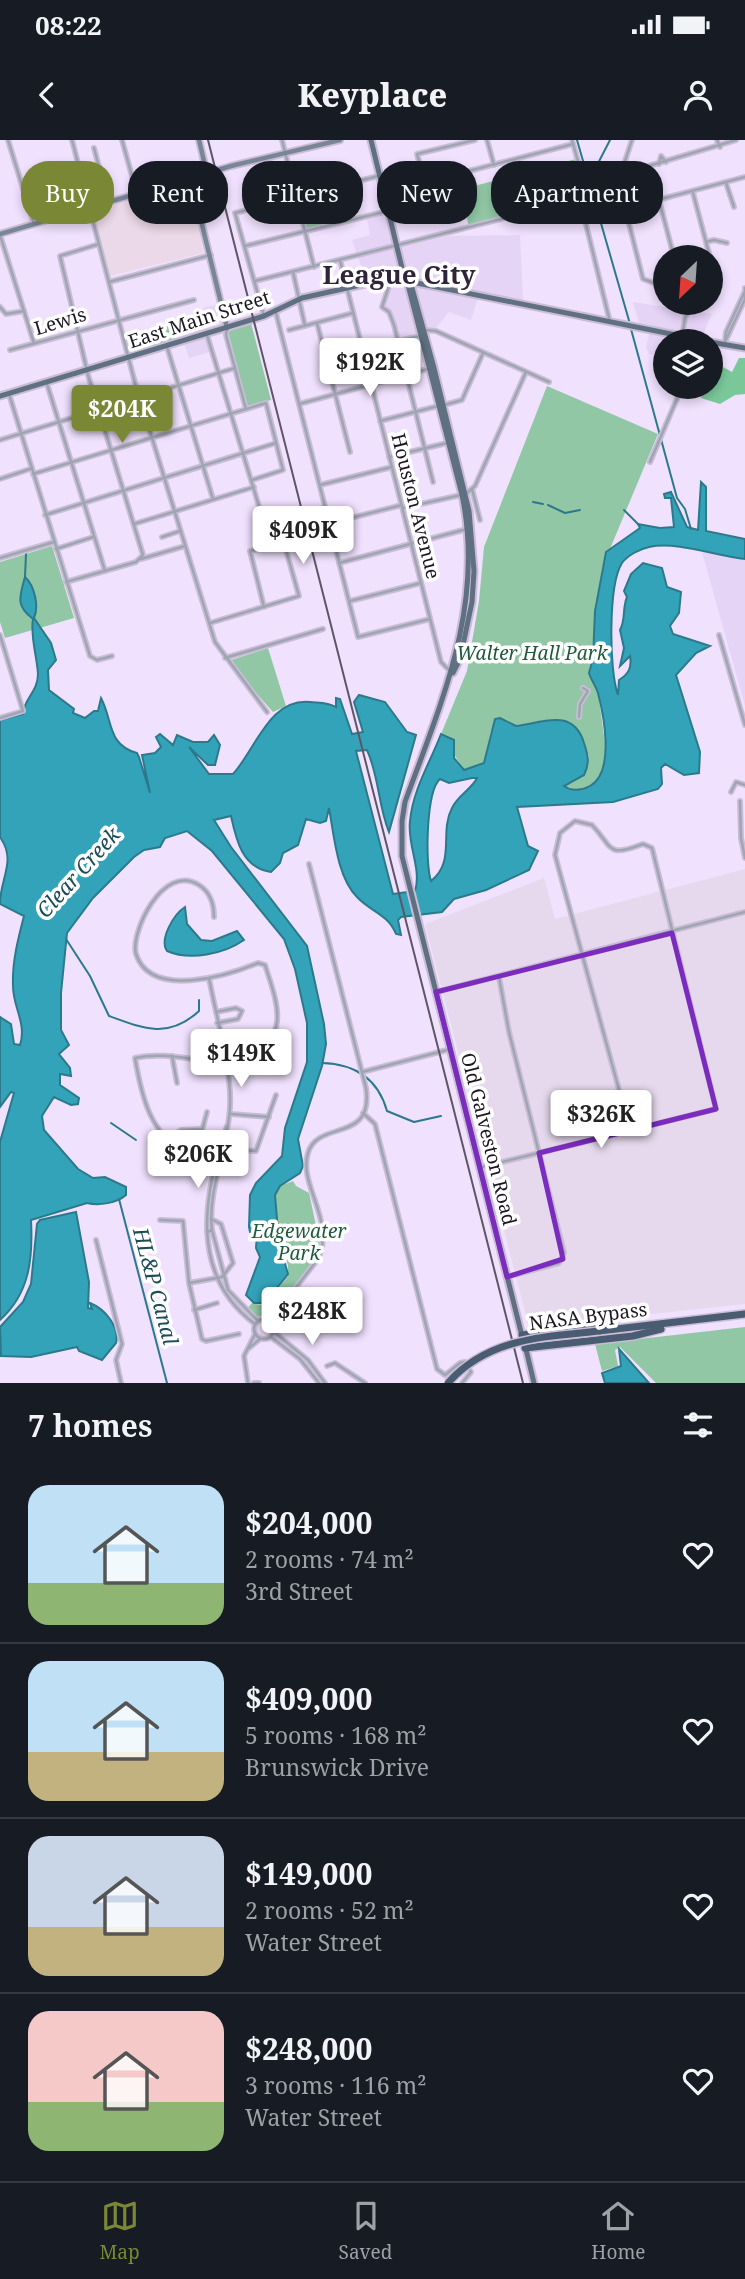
<!DOCTYPE html>
<meta charset="utf-8">
<style>
:root{--surface:#171b24;--page:#242831;--text:#f1f3f6;--muted:#9ea1a6;--line:#363941;--accent:#7a8836}
body{margin:0;font-family:"Noto Serif",serif;background:var(--page);color:var(--text);height:100vh;display:flex;flex-direction:column;font-size:26px;white-space:nowrap}
*{box-sizing:border-box;margin:0}
p{font-size:23px;color:var(--muted)}
.icon{flex:none;width:38px;height:38px;fill:none;stroke:currentColor;stroke-width:2;stroke-linecap:round;stroke-linejoin:round}
.map{position:relative;height:1243px;overflow:hidden}
.sheet{display:flex;flex-direction:column;background:var(--surface);flex:1}
.sheet>*{flex:none}
.banner{position:absolute;left:21px;top:21px;width:704px;height:63px;display:flex;gap:14px}
.needle{width:46px;rotate:205deg}
.buttons{position:absolute;left:653px;top:105px;display:grid;gap:14px}
.buttons a{display:grid;place-items:center;width:70px;height:70px;border-radius:50%;background:var(--surface);box-shadow:0 4px 10px #0003;font-size:35px}
.price{position:absolute;translate:-50% -60px;padding:0 16px;border-radius:7px;background:#fff;color:#222;font-size:23px;line-height:46px;filter:drop-shadow(0 2px 4px #0008)}
.price::after{content:'';position:absolute;left:50%;top:42px;width:21px;height:16px;margin-left:-10px;background:inherit;clip-path:polygon(0 0,100% 0,50% 100%)}
.price.current{background:var(--accent);color:#fff}
ul{padding:0;list-style:none}
li{display:flex;align-items:center;gap:21px;height:175px;padding:0 28px}
li+li{border-top:2px solid var(--line)}
li span{display:grid;place-items:center;flex:none;width:196px;height:140px;border-radius:21px;color:#555}
li>.icon{margin-inline-start:auto}
span .icon{width:84px;height:84px;fill:#fffc;stroke-width:1}
li b{font-size:30px}
h2{display:flex;justify-content:space-between;align-items:center;height:84px;padding:0 28px;font-size:30px}
.tag{padding:0 24px;border-radius:28px;background:var(--surface);box-shadow:0 4px 10px #0003;font-size:24px;line-height:63px}
.tag.current{background:var(--accent);color:#fff}
.status{display:flex;justify-content:space-between;align-items:center;height:49px;padding:0 35px;background:var(--surface);direction:ltr}
.status svg{height:19px;fill:currentColor}
header{display:flex;justify-content:space-between;align-items:center;height:91px;padding:0 28px;background:var(--surface);font-size:32px;font-weight:800}
.tabs{display:flex;justify-content:space-around;align-items:center;height:98px;border-top:2px solid var(--line);background:var(--surface);font-size:19px;color:var(--muted)}
.tabs a{display:grid;justify-items:center;gap:4px}
.tabs .current{color:var(--accent)}
.map>svg:first-child{display:block}
</style>
<div class="status"><b>08:22</b><svg viewBox="0 0 49 12"><path d="M0 12V9h3v3zM5 12V6h3v6zM10 12V3h3v9zM15 12V0h3v12zM26 1h20v11H26zM47 4h2v5h-2z"/></svg></div>
<header><svg class="icon" aria-label="back" viewBox="0 0 24 24"><path d="M15 5l-7 7 7 7"/></svg>Keyplace<svg class="icon" aria-label="person" viewBox="0 0 24 24"><circle cx="12" cy="8" r="4"/><path d="M4 21q1-7 8-7t8 7"/></svg></header>
<div class="map">
<svg width="745" height="1243" viewBox="0 0 745 1243">
<rect width="100%" height="100%" fill="#f0e1fe"/>
<g fill="#e6d4f7">
<polygon points="384,74 393,109 448,96 520,95 523,160 480,152 471,180 449,172 436,188 399,198 384,161 392,135 362,129 352,100 370,95 367,79"/>
<polygon points="633,162 712,174 700,201 665,201 665,217 649,214 646,208 651,185 639,183"/>
<polygon points="219,164 224,184 204,190 210,212 189,218 183,199 177,201 172,183 204,173 203,168"/>
<polygon points="702,412 745,419 745,566"/>
</g>
<polygon fill="#e6d9ed" points="745,729 745,1164 529,1187 425,784 544,738 555,779"/>
<polygon fill="#ebd8e8" points="186,46 201,94 203,113 110,136 93,69"/>
<g fill="#91c7a5">
<polygon points="576,19 585,56 468,85 467,76 440,81 433,57"/>
<polygon points="313,63 316,73 331,68 334,83 306,89 300,66"/>
<polygon points="251,183 271,260 247,267 228,191"/>
<polygon points="171,185 176,201 131,213 127,198"/>
<polygon points="547,246 658,294 602,428 589,533 598,551 606,611 603,631 591,646 578,650 563,646 582,637 589,616 570,582 545,580 516,586 504,582 491,591 484,623 464,630 441,594 467,531 479,461 484,407"/>
<polygon points="52,406 74,478 5,498 0,482 0,422"/>
<polygon points="268,508 286,566 273,572 228,521"/>
<polygon points="293,1041 296,1046 309,1053 320,1104 313,1121 273,1174 256,1177 246,1170 252,1163 260,1165 268,1161 288,1136 288,1125 279,1103 275,1055 280,1046"/>
<polygon points="745,1187 745,1243 656,1243 620,1207 615,1210 618,1226 602,1231 595,1204"/>
</g>
<polygon fill="#7ac89a" points="720,218 723,227 732,232 739,218 745,218 745,254 735,255 720,264 701,258 707,247 710,247 711,239"/>
<g fill="#33a3ba" stroke="#2c798c" stroke-width="2" fill-rule="evenodd">
<path d="M 701,342 L 706,347 L 706,391 L 745,399 L 745,419 C 716,416 678,401 649,407 C 640,409 628,415 622,423 C 608,445 609,531 618,555 L 619,540 C 629,534 632,527 630,516 L 620,526 L 624,508 L 620,490 C 626,479 622,469 627,457 L 624,451 L 631,434 L 643,423 L 662,428 L 667,447 L 681,452 L 679,473 L 670,486 L 673,494 L 710,506 L 696,513 L 676,535 L 700,612 L 699,633 L 684,635 L 665,624 L 661,628 L 662,644 L 658,649 L 613,662 L 517,667 L 528,706 L 538,711 L 529,730 L 486,750 L 454,759 L 442,772 L 401,777 L 398,780 L 401,795 L 396,794 C 388,774 371,772 357,757 C 337,737 334,695 329,668 L 326,681 L 320,683 L 306,679 L 298,705 L 283,713 L 280,723 L 271,732 C 242,728 236,699 231,676 L 214,680 L 231,707 L 307,806 L 324,884 L 326,904 L 322,926 L 298,999 L 303,1026 L 300,1033 L 280,1046 L 275,1055 L 279,1103 L 288,1134 L 265,1163 L 254,1163 L 246,1155 L 260,1117 L 256,1108 L 257,1094 L 250,1092 L 249,1087 L 250,1055 L 256,1043 L 282,1016 L 285,988 L 307,922 L 307,883 L 295,829 L 284,799 L 212,711 L 187,691 L 165,698 L 160,707 L 144,710 L 134,717 L 93,758 L 67,793 L 61,853 L 61,890 L 69,905 L 59,914 L 70,928 L 71,936 L 60,934 L 60,945 L 79,958 L 78,964 L 71,965 L 54,957 L 42,976 L 44,990 L 78,1029 L 93,1038 L 105,1037 L 126,1047 L 126,1055 C 117,1063 99,1066 87,1063 L 31,1080 C 33,1118 30,1153 0,1180 L 0,1002 L 14,953 L 11,952 L 0,967 L 0,877 L 11,884 L 14,904 L 20,905 C 27,883 13,868 13,846 C 12,822 18,799 24,776 L 0,764 C 0,738 17,721 0,697 L 0,580 L 23,574 C 24,558 38,552 38,534 C 37,516 30,496 33,479 C 16,466 19,458 25,437 C 35,446 39,467 34,478 L 51,503 L 56,520 L 48,530 L 49,550 L 74,569 L 73,573 L 85,578 L 94,571 L 98,571 L 101,558 C 113,580 107,605 137,613 L 139,617 L 150,653 L 142,615 L 155,613 L 161,607 L 156,597 L 160,594 L 173,605 L 177,595 L 193,602 L 208,602 L 214,595 L 220,605 L 215,625 L 208,625 L 189,607 L 209,634 L 233,634 C 256,609 269,558 310,562 C 320,563 327,562 336,567 L 336,558 L 340,559 L 352,594 L 363,592 L 354,562 L 359,555 L 385,562 L 407,592 L 416,595 L 389,692 C 378,665 379,636 367,610 L 356,611 L 393,754 L 415,751 C 422,729 407,705 410,681 C 413,649 430,623 441,594 L 454,600 L 454,618 L 464,630 L 484,623 L 495,579 L 500,578 L 516,586 C 542,583 573,567 584,603 C 588,615 590,623 584,635 L 564,646 C 571,651 581,651 590,646 C 615,632 604,576 598,553 C 596,546 591,540 589,533 L 593,518 L 595,471 L 606,412 L 640,388 L 638,384 L 660,388 L 674,387 L 671,358 L 665,358 L 664,354 L 671,352 L 687,387 L 698,390 ZM 472,638 L 477,638 C 472,649 458,655 452,668 C 439,693 456,721 431,741 C 425,724 426,651 440,639 L 449,643 Z"/>
<path d="M 185,767 L 187,784 L 201,800 L 212,801 L 237,791 L 244,800 C 224,814 190,821 167,811 C 159,799 174,774 185,767 Z"/>
<path d="M 76,1072 L 89,1142 L 88,1168 L 92,1169 L 90,1163 C 105,1169 120,1187 116,1203 L 102,1220 L 79,1211 L 77,1207 L 31,1217 L 1,1216 L 0,1187 L 23,1162 L 31,1144 L 37,1084 L 40,1080 Z"/>
<polygon points="619,1209 649,1243 605,1243 602,1233 621,1226"/>
</g>
<g fill="none" stroke-linecap="round" stroke-linejoin="round">
<g stroke="#2c798c" stroke-width="2">
<polyline points="577,0 630,184"/>
<polyline points="592,35 610,0"/>
<polyline points="631,189 677,358 685,369 691,389"/>
<polyline points="533,362 543,364"/>
<polyline points="548,365 565,373 580,370"/>
<polyline points="624,370 638,384"/>
<polyline points="25,437 26,414"/>
<path d="M 66,799 L 90,836 L 109,876 C 144,889 169,899 199,871 L 199,860"/>
<path d="M 322,923 C 356,924 378,939 387,971 L 414,982 L 441,976"/>
<polyline points="111,983 136,1000"/>
<polyline points="119,1059 167,1243"/>
</g>
<g stroke="#cabcd6" stroke-width="6">
<g id="street">
<polyline points="8,0 34,84"/>
<polyline points="72,0 135,243 215,502 267,572"/>
<polyline points="122,0 137,54"/>
<polyline points="282,0 314,127"/>
<polyline points="487,0 494,25"/>
<polyline points="717,0 720,7"/>
<polyline points="94,8 108,61"/>
<polyline points="46,24 62,75"/>
<polyline points="659,24 661,16 666,22"/>
<polyline points="627,32 625,21 632,0"/>
<polyline points="615,36 736,0"/>
<polyline points="425,43 417,14 475,0"/>
<polyline points="726,43 734,67"/>
<polyline points="384,53 573,4"/>
<polyline points="693,53 710,117"/>
<polyline points="580,60 610,182"/>
<polyline points="659,60 674,117"/>
<polyline points="625,68 643,139 665,147"/>
<polyline points="612,72 745,37"/>
<polyline points="0,95 34,203"/>
<polyline points="706,102 714,100 727,103"/>
<polyline points="245,106 388,71"/>
<polyline points="340,120 441,522 450,531"/>
<polyline points="710,120 710,132"/>
<polyline points="342,129 386,137"/>
<polyline points="293,132 305,186"/>
<polyline points="391,140 382,167 389,172 394,185 433,342"/>
<polyline points="255,141 588,57 572,0"/>
<polyline points="109,142 211,115"/>
<polyline points="0,167 6,174 24,171"/>
<polyline points="276,173 358,497 430,479"/>
<polyline points="264,176 235,73 378,36"/>
<polyline points="317,183 350,312"/>
<polyline points="227,188 226,195 246,269"/>
<polyline points="289,190 353,173"/>
<polyline points="424,190 436,191 549,242"/>
<polyline points="207,195 261,373"/>
<polyline points="682,197 685,178 693,163"/>
<polyline points="725,201 726,192 744,153"/>
<polyline points="725,202 745,159 745,148"/>
<polyline points="167,207 213,359"/>
<polyline points="362,209 420,196"/>
<polyline points="10,210 194,160"/>
<polyline points="47,244 105,431"/>
<polyline points="9,254 90,516 97,520 112,516"/>
<polyline points="299,264 428,229"/>
<polyline points="444,265 462,260 483,213"/>
<polyline points="380,281 438,266"/>
<polyline points="0,300 235,228"/>
<polyline points="389,317 447,303"/>
<polyline points="650,322 682,247"/>
<polyline points="33,334 266,263 283,330 252,340"/>
<polyline points="0,339 30,329"/>
<polyline points="320,345 392,327"/>
<polyline points="472,349 480,380"/>
<polyline points="467,353 475,346 526,232"/>
<polyline points="403,368 461,355"/>
<polyline points="45,375 276,303"/>
<polyline points="331,383 402,365"/>
<polyline points="134,384 254,347"/>
<polyline points="162,397 180,391"/>
<polyline points="56,409 93,397"/>
<polyline points="0,418 54,402"/>
<polyline points="141,419 185,406"/>
<polyline points="339,423 467,389"/>
<polyline points="66,442 136,422 143,415 88,235 60,116 99,104"/>
<polyline points="350,461 421,443"/>
<polyline points="210,483 299,456 284,403 250,411 264,467"/>
<polyline points="0,495 23,571 0,578"/>
<polyline points="719,495 745,585"/>
<polyline points="225,518 323,489"/>
<polyline points="579,577 580,564 588,551 583,548"/>
<polyline points="731,652 736,642 745,645"/>
<polyline points="740,661 741,698 745,718"/>
<polyline points="499,837 509,892 564,1113 559,1123 507,1137"/>
<path d="M 209,838 C 216,877 232,928 230,967 C 228,1007 207,1052 212,1090"/>
<polyline points="436,852 745,772"/>
<polyline points="216,872 236,868 242,871 238,879 217,883"/>
<polyline points="272,897 280,902"/>
<polyline points="172,916 177,943"/>
<polyline points="362,932 451,909"/>
<path d="M 207,972 L 196,1013 L 188,1016 C 150,993 142,959 135,918 C 157,913 177,917 200,920 C 215,921 229,917 243,914 C 293,901 277,862 265,825 L 258,823 C 229,835 151,860 136,814 C 130,793 163,722 199,745 C 210,752 214,764 214,777"/>
<polyline points="363,973 375,984 437,1229 445,1235 460,1223 465,1222 471,1232 462,1243"/>
<polyline points="231,974 269,977"/>
<path d="M 227,986 C 203,1055 189,1135 255,1184"/>
<polyline points="170,998 181,990 202,989"/>
<polyline points="199,1003 225,1009 256,1011 276,955"/>
<path d="M 482,1027 L 716,969 L 652,708 L 643,704 C 606,718 614,708 592,685 L 575,681 L 560,693 L 555,715 L 630,990"/>
<polyline points="160,1080 183,1081 189,1143 202,1199 206,1201 239,1194"/>
<polyline points="207,1092 212,1090 228,1150 258,1181"/>
<polyline points="96,1100 122,1204 116,1220 121,1243"/>
<polyline points="189,1143 222,1137 233,1123 221,1084 211,1079"/>
<polyline points="194,1170 217,1163"/>
<circle cx="264" cy="1189" r="10"/>
<path d="M 270,1181 L 318,1119 C 336,1080 298,1045 308,1013 C 318,979 374,1004 366,948 L 309,724"/>
<polyline points="274,1192 308,1220 325,1243"/>
<polyline points="271,1197 300,1219 319,1243"/>
<polyline points="249,1208 260,1199"/>
<polyline points="327,1226 335,1223 365,1243"/>
<polyline points="248,1243 244,1216 255,1194"/>
<polyline points="254,1243 259,1243"/>
</g>
</g>
<g stroke="#cabcd6" stroke-width="8">
<g id="secondary">
<polyline points="199,0 207,34"/>
<polyline points="191,39 227,188"/>
<polyline points="0,94 231,26 340,0"/>
</g>
</g>
<g stroke="#cabcd6" stroke-width="9">
<g id="primary">
<polyline points="371,0 402,128 412,148 434,228 469,371 474,431 472,462 460,519 453,533"/>
<path d="M 407,141 L 462,355 C 485,464 442,561 405,662 L 402,681 L 402,716 L 522,1196"/>
<polyline points="710,202 745,208"/>
<polyline points="0,256 264,176 302,158 392,138 706,201"/>
<polyline points="525,1205 534,1243"/>
</g>
</g>
<g stroke="#cabcd6" stroke-width="10">
<g id="highway">
<polyline points="599,1191 745,1174"/>
<polyline points="522,1195 613,1184"/>
<polyline points="525,1208 633,1196 661,1189"/>
</g>
</g>
<use href="#street" stroke="#9da6b1" stroke-width="2.5"/>
<use href="#secondary" stroke="#798696" stroke-width="4.5"/>
<use href="#primary" stroke="#5f7082" stroke-width="5"/>
<use href="#highway" stroke="#495c71" stroke-width="7"/>
<polyline stroke="#5e5565" stroke-width="2" points="208,0 523,1243"/>
<g stroke="#cabcd6" stroke-width="10" stroke-linecap="butt">
<path id="highway-bridge" d="M 448,1243 C 488,1198 543,1197 599,1191"/>
</g>
<use href="#highway-bridge" stroke="#495c71" stroke-width="7"/>
</g>
<path fill="none" stroke="#7b2cbf" stroke-width="5" stroke-linejoin="round" d="M 672,793 L 716,969 L 539,1013 L 563,1119 L 507,1137 L 436,852 Z"/>
<g text-anchor="middle" dominant-baseline="central" stroke-width="7" stroke-linejoin="round" paint-order="stroke">
<g font-size="19" fill="#1c1621" stroke="#fff">
<text transform="translate(199 179) rotate(-18)">East Main Street</text>
<text transform="translate(60 181) rotate(-17)">Lewis</text>
<text transform="translate(416 366) rotate(76)">Houston Avenue</text>
<text transform="translate(489 999) rotate(76)">Old Galveston Road</text>
<text transform="translate(588 1176) rotate(-7)">NASA Bypass</text>
</g>
<g font-size="19" font-style="italic" fill="#205a3b" stroke="#fff">
<text x="532" y="513">Walter Hall Park</text>
<text x="299" y="1091">Edgewater<tspan x="299" dy="22">Park</tspan></text>
</g>
<g font-size="21" font-style="italic" fill="#1d4c56" stroke="#fff">
<text transform="translate(78 732) rotate(-48)">Clear Creek</text>
<text transform="translate(156 1146) rotate(75)">HL&amp;P Canal</text>
</g>
<g font-size="26" font-weight="bold" fill="#30243a" stroke="#fff">
<text x="399" y="134">League City</text>
</g>
</g>
</svg>
<div class="buttons">
<a><svg class="needle" viewBox="-14 -14 28 28"><path d="M0-13l5 13h-10z" fill="#e53935"/><path d="M0 13l5-13h-10z" fill="#9ea1a6"/></svg></a>
<a><svg class="icon" aria-label="layers" viewBox="0 0 24 24"><path d="M12 4l9 5-9 5-9-5zM3 14l9 5 9-5"/></svg></a>
</div>
<b class="price" style="left:370px;top:258px">$192K</b>
<b class="price current" style="left:122px;top:305px">$204K</b>
<b class="price" style="left:303px;top:426px">$409K</b>
<b class="price" style="left:241px;top:949px">$149K</b>
<b class="price" style="left:601px;top:1010px">$326K</b>
<b class="price" style="left:198px;top:1050px">$206K</b>
<b class="price" style="left:312px;top:1207px">$248K</b>
<div class="banner">
<a class="tag current">Buy</a>
<a class="tag">Rent</a>
<a class="tag">Filters</a>
<a class="tag">New</a>
<a class="tag">Apartment</a>
</div>
</div>
<section class="sheet">
<h2>7 homes<svg class="icon" aria-label="filters" viewBox="0 0 24 24"><path d="M4 7h16M4 17h16"/><circle cx="9" cy="7" r="2"/><circle cx="15" cy="17" r="2"/></svg></h2>
<ul>
<li><span style="background:linear-gradient(#bfe0f5 70%,#8fb573 0)"><svg class="icon" aria-label="home" viewBox="0 0 24 24"><path d="M3 11l9-7 9 7M6 9v11h12V9"/></svg></span><div><b>$204,000</b><p>2 rooms · 74 m²</p><p>3rd Street</p></div><svg class="icon" aria-label="heart" viewBox="0 0 24 24"><path d="M12 20l-8-8c-3-5 5-10 8-4 3-6 11-1 8 4z"/></svg></li>
<li><span style="background:linear-gradient(#bfe0f5 65%,#c2b280 0)"><svg class="icon" aria-label="home" viewBox="0 0 24 24"><path d="M3 11l9-7 9 7M6 9v11h12V9"/></svg></span><div><b>$409,000</b><p>5 rooms · 168 m²</p><p>Brunswick Drive</p></div><svg class="icon" aria-label="heart" viewBox="0 0 24 24"><path d="M12 20l-8-8c-3-5 5-10 8-4 3-6 11-1 8 4z"/></svg></li>
<li><span style="background:linear-gradient(#c9d6e8 65%,#c2b280 0)"><svg class="icon" aria-label="home" viewBox="0 0 24 24"><path d="M3 11l9-7 9 7M6 9v11h12V9"/></svg></span><div><b>$149,000</b><p>2 rooms · 52 m²</p><p>Water Street</p></div><svg class="icon" aria-label="heart" viewBox="0 0 24 24"><path d="M12 20l-8-8c-3-5 5-10 8-4 3-6 11-1 8 4z"/></svg></li>
<li><span style="background:linear-gradient(#f6c9c9 65%,#8fb573 0)"><svg class="icon" aria-label="home" viewBox="0 0 24 24"><path d="M3 11l9-7 9 7M6 9v11h12V9"/></svg></span><div><b>$248,000</b><p>3 rooms · 116 m²</p><p>Water Street</p></div><svg class="icon" aria-label="heart" viewBox="0 0 24 24"><path d="M12 20l-8-8c-3-5 5-10 8-4 3-6 11-1 8 4z"/></svg></li>
</ul>
</section>
<nav class="tabs">
<a class="current"><svg class="icon" aria-label="map" viewBox="0 0 24 24"><path d="M3 6l6-2 6 2 6-2v14l-6 2-6-2-6 2zM9 4v14M15 6v14"/></svg>Map</a>
<a><svg class="icon" aria-label="saved" viewBox="0 0 24 24"><path d="M7 4h10v16l-5-4-5 4z"/></svg>Saved</a>
<a><svg class="icon" aria-label="home" viewBox="0 0 24 24"><path d="M3 11l9-7 9 7M6 9v11h12V9"/></svg>Home</a>
</nav>
